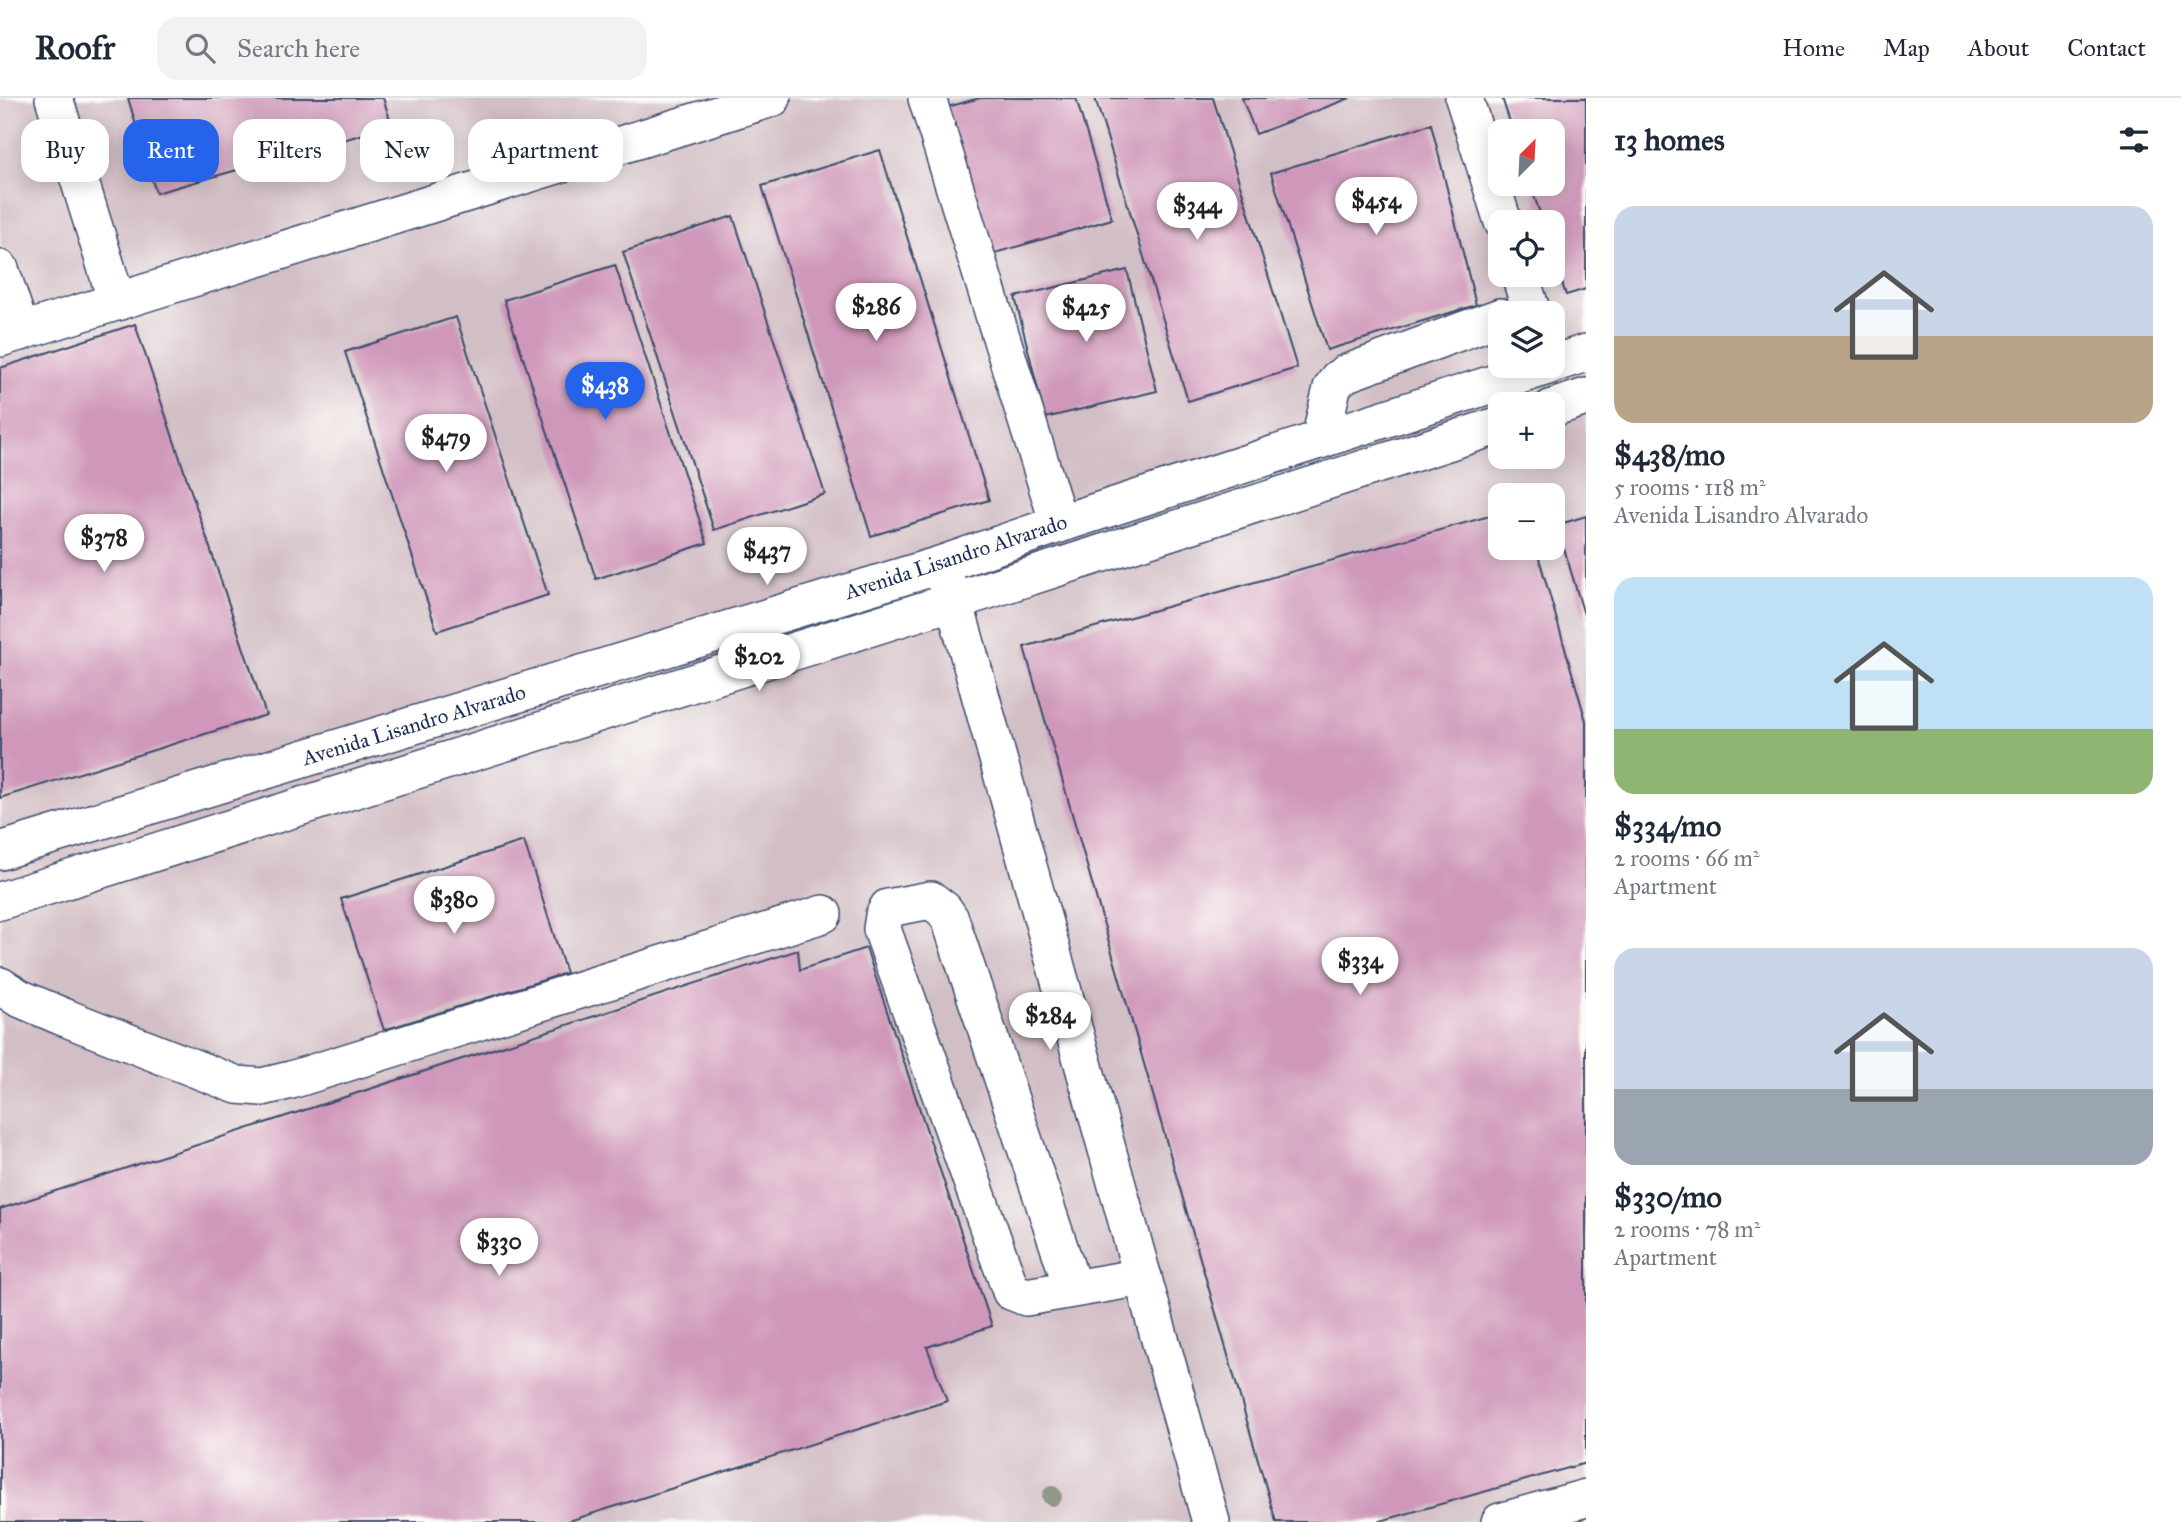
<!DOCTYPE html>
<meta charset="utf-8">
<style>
:root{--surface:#fff;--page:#f2f2f3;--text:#1f2937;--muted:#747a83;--line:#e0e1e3;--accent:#2563eb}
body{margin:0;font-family:"IM FELL Great Primer",serif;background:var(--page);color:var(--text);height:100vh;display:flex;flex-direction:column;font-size:26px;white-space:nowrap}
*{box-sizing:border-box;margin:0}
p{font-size:23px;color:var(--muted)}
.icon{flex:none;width:38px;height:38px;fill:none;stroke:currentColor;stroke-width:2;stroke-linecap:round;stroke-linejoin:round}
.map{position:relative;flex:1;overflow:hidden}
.drawer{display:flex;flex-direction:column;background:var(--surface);width:595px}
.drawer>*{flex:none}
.top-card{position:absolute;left:21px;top:21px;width:665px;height:63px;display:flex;gap:14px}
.needle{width:46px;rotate:24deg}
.buttons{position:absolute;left:1488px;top:21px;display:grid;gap:14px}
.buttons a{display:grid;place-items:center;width:77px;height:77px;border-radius:14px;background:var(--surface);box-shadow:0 4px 18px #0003;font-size:35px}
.price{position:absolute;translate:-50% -60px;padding:0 16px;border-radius:24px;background:#fff;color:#222;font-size:23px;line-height:46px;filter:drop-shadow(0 2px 4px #0008)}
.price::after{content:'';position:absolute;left:50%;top:42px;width:21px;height:16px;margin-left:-10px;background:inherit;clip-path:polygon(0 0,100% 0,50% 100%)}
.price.current{background:var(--accent);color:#fff}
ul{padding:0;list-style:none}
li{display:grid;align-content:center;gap:14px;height:371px;padding:0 28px}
li span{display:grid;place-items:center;height:217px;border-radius:21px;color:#555}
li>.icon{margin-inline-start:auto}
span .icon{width:126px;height:126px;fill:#fffc;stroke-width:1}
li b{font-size:30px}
h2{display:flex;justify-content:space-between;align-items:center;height:84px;padding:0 28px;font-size:30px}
.tag{padding:0 24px;border-radius:21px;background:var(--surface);box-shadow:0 4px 18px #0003;font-size:24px;line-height:63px}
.tag.current{background:var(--accent);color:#fff}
header{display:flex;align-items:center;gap:42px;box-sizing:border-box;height:98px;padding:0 35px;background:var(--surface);border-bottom:2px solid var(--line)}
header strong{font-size:33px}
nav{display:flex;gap:38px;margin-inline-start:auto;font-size:24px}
.search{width:490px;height:63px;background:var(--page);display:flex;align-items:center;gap:18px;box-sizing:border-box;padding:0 24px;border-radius:21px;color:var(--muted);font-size:26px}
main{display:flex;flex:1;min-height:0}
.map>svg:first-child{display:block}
</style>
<header>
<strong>Roofr</strong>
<div class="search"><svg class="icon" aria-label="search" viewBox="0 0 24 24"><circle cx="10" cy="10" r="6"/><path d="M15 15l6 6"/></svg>Search here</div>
<nav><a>Home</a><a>Map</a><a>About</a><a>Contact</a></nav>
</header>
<main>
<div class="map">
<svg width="1586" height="1424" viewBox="0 0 1586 1424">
<rect width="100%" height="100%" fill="#fdfcf7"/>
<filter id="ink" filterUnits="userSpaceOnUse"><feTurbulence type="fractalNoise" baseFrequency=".0143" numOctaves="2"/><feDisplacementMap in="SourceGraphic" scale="14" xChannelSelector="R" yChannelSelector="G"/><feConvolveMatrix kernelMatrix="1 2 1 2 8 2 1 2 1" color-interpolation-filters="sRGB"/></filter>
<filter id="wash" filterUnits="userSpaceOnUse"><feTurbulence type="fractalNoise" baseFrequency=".00686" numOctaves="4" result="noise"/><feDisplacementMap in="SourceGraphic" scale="28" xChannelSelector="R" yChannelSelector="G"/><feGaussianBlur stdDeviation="1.57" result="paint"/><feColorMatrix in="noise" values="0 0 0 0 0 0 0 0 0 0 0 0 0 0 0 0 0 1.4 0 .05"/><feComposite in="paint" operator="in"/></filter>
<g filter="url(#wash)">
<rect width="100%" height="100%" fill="#e7dfbb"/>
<path fill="#d2bec5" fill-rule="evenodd" d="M 0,0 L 1586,0 L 1586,1424 L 0,1424 ZM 1500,33 L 1552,33 L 1552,86 L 1500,86 ZM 1500,124 L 1552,124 L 1552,177 L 1500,177 ZM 1500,215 L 1552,215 L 1552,268 L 1500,268 ZM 1500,306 L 1552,306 L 1552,359 L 1500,359 ZM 1500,397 L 1552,397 L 1552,450 L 1500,450 Z"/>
<g id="blocks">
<g fill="#cf97b9">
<polygon points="128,0 383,0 392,28 156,95"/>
<polygon points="980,0 1076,0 1112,121 988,157 944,10"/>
<polygon points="1095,0 1213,0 1297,270 1188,303"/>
<polygon points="1242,0 1350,0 1256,36"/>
<polygon points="1502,0 1586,0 1586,191 1566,197 1552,154 1552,124 1543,124 1530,86 1552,86 1552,33 1513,33"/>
<polygon points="1431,26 1476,207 1327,252 1271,75"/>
<polygon points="880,52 989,402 871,438 762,88"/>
<polygon points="733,118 825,396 714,432 623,154"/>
<polygon points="615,167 707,445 596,481 504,202"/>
<polygon points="1127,172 1157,293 1045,320 1015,199"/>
<polygon points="456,219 548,497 437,533 345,254"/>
<polygon points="135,226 266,617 0,700 0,270"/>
<polygon points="1500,415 1500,450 1536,450 1586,623 1586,1365 1377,1424 1276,1424 1024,549"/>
<polygon points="1586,418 1586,520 1585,520 1557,427"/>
<polygon points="524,743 566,875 384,932 341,801"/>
<polygon points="866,850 992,1228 927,1249 947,1303 566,1424 0,1424 0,1111 798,852 800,872"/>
</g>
</g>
</g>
<g filter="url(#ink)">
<use href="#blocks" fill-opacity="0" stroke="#3a496c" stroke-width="2"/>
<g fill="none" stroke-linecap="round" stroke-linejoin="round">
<g stroke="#3a496c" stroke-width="40">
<g id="minor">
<polyline points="54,0 117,204"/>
<polyline points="927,0 1059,426"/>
<polyline points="1464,0 1503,124"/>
<polyline points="0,171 21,234"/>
<polyline points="1520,177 1532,215"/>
<polyline points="0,240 772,0"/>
<polyline points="1552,266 1586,255"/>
<polyline points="1552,310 1586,299"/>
<polyline points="1320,342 1332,290 1338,281 1347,275 1500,219"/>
<polyline points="945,481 954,503 1211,1424"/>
<polyline points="0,753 940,467 1059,426 1548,268"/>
<polyline points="0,803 954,503 1500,327"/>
<polyline points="0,888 19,900 61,918 237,987 262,989 291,982 823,816"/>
<polyline points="1073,1191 950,821 944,812 931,802 888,810 884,818 882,831 1011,1193 1026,1199 1143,1179"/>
<polyline points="1500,1424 1586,1400"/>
</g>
</g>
<use href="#minor" stroke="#fff" stroke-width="37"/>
</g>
<circle fill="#91988a" cx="1052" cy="1398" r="10"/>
</g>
<g text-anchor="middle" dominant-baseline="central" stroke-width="5" stroke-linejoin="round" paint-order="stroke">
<g font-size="21" fill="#1b2f5e" stroke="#fdfcf7">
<text transform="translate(956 459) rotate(-18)">Avenida Lisandro Alvarado</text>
<text transform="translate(414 627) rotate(-17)">Avenida Lisandro Alvarado</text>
</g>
</g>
</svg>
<div class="buttons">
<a><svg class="needle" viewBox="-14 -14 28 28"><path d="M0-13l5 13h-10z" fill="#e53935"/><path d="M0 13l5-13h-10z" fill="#747a83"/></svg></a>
<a><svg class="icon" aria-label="locate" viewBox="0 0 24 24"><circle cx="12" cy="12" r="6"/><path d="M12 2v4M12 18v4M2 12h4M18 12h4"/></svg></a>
<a><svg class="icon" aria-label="layers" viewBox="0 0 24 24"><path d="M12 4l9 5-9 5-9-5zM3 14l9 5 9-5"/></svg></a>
<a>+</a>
<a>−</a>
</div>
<b class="price" style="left:1376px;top:139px">$454</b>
<b class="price" style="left:1197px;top:144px">$344</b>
<b class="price" style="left:876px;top:245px">$286</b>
<b class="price" style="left:1086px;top:246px">$425</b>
<b class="price current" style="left:605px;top:324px">$438</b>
<b class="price" style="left:446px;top:376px">$479</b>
<b class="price" style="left:104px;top:476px">$378</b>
<b class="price" style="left:767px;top:489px">$437</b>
<b class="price" style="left:759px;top:595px">$202</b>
<b class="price" style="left:454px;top:838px">$380</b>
<b class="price" style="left:1360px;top:899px">$334</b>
<b class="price" style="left:1050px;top:954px">$284</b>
<b class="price" style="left:499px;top:1180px">$330</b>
<div class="top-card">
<a class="tag">Buy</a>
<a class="tag current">Rent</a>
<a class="tag">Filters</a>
<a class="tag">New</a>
<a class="tag">Apartment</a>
</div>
</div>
<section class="drawer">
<h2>13 homes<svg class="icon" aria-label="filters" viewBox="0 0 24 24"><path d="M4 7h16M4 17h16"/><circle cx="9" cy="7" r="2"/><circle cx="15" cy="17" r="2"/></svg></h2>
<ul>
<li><span style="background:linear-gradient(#c9d6e8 60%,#b9a48a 0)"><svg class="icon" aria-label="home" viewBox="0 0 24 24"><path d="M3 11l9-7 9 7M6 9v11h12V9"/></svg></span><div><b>$438/mo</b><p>5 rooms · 118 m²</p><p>Avenida Lisandro Alvarado</p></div></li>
<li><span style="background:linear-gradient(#bfe0f5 70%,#8fb573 0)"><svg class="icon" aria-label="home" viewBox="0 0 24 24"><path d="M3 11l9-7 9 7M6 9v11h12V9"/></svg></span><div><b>$334/mo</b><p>2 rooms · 66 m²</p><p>Apartment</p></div></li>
<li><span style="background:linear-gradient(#c9d6e8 65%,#9aa5b1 0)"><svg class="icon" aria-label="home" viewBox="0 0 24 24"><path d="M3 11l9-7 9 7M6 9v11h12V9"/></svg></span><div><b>$330/mo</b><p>2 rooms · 78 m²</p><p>Apartment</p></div></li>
</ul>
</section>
</main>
